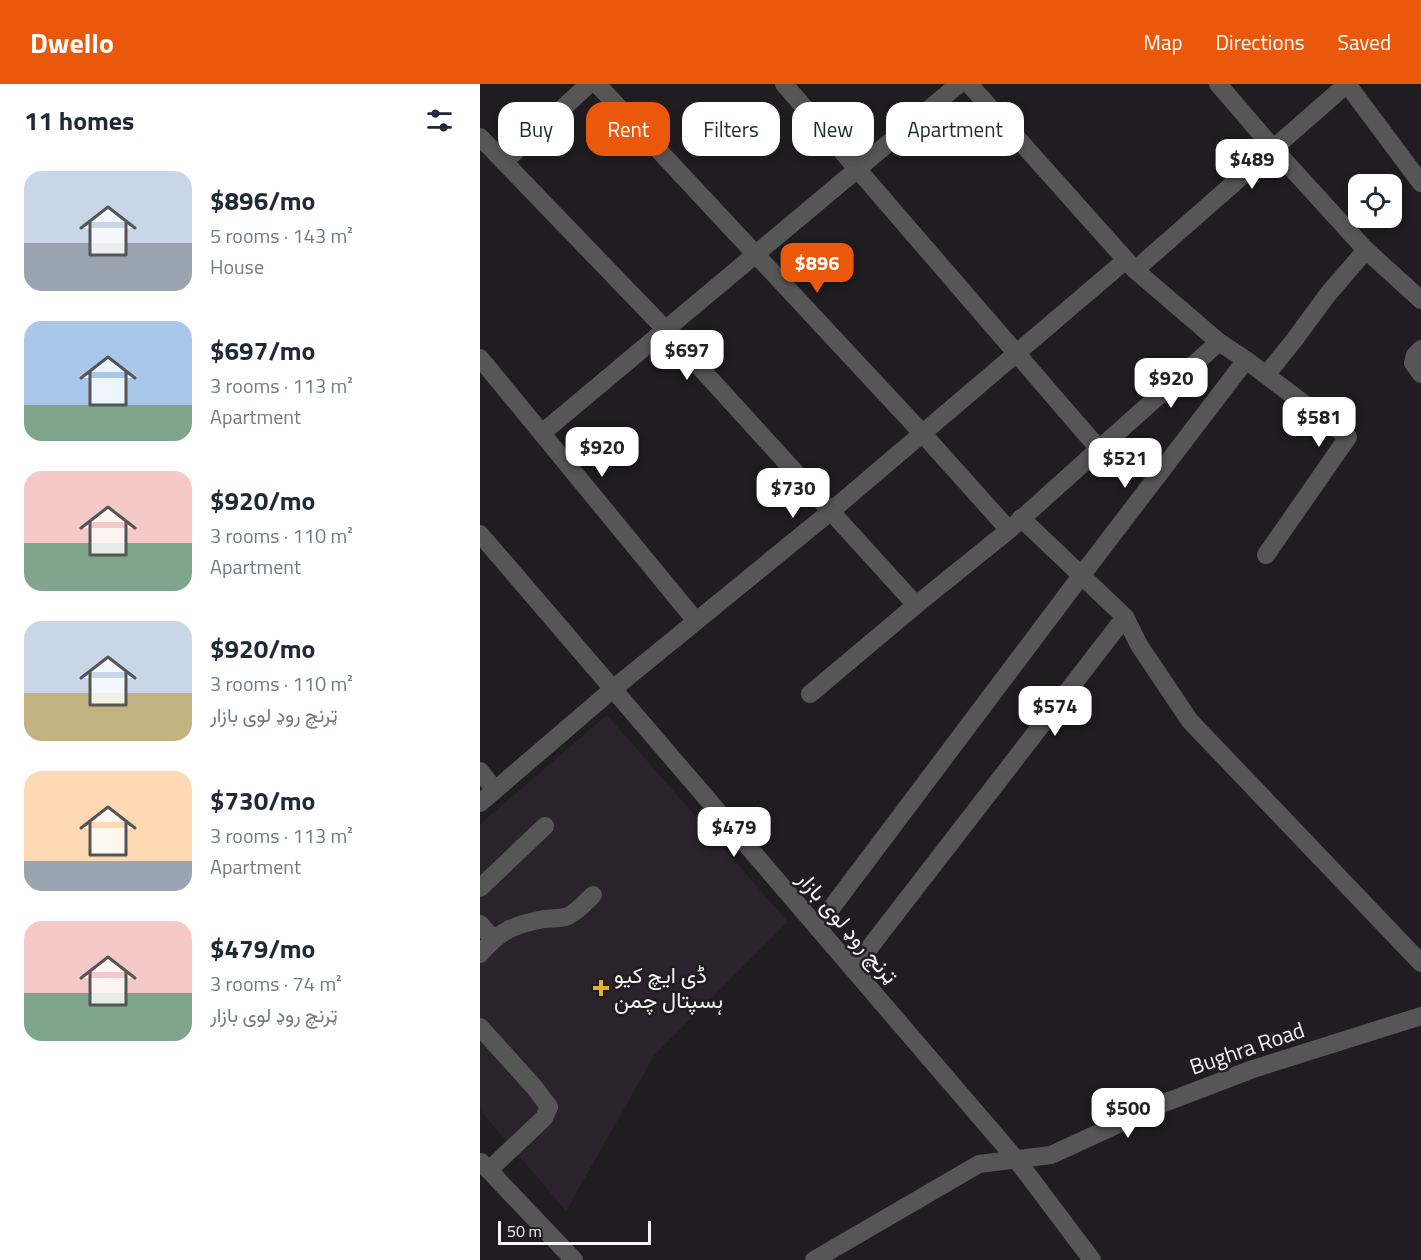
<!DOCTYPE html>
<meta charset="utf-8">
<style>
:root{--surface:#fff;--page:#f6f6f7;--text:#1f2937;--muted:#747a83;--accent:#ea580c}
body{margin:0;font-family:"Titillium Web",Vazirmatn,sans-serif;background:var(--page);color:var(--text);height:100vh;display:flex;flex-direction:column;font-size:22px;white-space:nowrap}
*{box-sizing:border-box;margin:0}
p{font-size:20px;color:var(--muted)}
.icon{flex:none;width:33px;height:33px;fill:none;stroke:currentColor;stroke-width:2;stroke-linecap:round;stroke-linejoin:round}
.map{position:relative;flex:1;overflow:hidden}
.side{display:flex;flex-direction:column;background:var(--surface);width:480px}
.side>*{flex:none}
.guide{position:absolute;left:18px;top:18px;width:570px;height:54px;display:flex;gap:12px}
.controls{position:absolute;left:868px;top:90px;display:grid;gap:12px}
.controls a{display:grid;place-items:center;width:54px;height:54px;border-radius:12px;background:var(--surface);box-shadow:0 3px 9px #0003;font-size:30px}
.scale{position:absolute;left:18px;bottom:15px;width:153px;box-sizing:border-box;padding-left:6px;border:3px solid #f5f3f5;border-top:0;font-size:16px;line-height:21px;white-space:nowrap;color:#f5f3f5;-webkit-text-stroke:4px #201d20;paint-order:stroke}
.price{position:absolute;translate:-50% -51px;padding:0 14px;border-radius:12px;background:#fff;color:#222;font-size:20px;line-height:39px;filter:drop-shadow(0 2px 3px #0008)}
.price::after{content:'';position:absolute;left:50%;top:36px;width:18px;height:14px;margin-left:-9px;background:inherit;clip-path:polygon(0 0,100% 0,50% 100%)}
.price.on{background:var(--accent);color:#fff}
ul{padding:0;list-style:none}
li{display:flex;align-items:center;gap:18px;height:150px;padding:0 24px}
li span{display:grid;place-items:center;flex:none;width:168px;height:120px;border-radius:18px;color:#555}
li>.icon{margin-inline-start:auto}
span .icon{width:72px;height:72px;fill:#fffc;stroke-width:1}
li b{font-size:26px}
h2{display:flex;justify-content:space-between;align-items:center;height:72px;padding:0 24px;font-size:26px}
.chip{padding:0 21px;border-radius:18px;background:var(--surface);box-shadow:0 3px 9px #0003;font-size:21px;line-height:54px}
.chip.on{background:var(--accent);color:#fff}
header{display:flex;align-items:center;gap:36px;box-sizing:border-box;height:84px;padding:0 30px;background:var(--accent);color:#fff}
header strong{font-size:28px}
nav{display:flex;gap:33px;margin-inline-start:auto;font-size:21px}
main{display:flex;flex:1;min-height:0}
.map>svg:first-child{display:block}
</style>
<header>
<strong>Dwello</strong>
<nav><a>Map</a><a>Directions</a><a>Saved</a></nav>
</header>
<main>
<section class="side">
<h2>11 homes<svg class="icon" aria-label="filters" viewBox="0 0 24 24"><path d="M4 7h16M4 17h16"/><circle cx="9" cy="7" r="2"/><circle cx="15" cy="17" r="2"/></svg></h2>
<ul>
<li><span style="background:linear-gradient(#c9d6e8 60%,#9aa5b1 0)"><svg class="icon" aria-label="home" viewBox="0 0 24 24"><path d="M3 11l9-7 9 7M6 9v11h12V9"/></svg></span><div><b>$896/mo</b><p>5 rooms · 143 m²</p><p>House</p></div></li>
<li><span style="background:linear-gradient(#a9c7e8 70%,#7fa58c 0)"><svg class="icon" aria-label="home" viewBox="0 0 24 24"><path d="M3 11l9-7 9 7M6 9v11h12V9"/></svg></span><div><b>$697/mo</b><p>3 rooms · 113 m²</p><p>Apartment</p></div></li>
<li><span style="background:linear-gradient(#f6c9c9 60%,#7fa58c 0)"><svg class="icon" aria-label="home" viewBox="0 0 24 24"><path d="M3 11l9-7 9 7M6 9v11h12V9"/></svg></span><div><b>$920/mo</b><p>3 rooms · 110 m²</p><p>Apartment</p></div></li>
<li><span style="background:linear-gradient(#c9d6e8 60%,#c2b280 0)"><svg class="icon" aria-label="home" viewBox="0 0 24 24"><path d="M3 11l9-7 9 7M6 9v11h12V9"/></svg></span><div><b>$920/mo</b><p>3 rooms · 110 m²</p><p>ټرنچ روډ لوی بازار</p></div></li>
<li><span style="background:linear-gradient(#ffd9b3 75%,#9aa5b1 0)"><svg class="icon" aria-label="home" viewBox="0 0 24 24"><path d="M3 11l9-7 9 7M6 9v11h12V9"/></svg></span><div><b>$730/mo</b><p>3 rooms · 113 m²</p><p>Apartment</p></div></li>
<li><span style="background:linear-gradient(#f6c9c9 60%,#7fa58c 0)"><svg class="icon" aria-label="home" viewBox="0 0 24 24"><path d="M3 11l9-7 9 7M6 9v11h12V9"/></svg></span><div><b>$479/mo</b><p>3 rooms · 74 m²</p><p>ټرنچ روډ لوی بازار</p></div></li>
</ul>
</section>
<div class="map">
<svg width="941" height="1176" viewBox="0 0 941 1176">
<rect width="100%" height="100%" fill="#201d20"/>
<polygon fill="#2a232b" points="127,631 308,838 175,970 86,1127 0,1026 0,740"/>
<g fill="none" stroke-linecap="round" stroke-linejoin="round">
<g stroke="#575657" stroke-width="18">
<polyline points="117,0 443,350 529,446"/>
<polyline points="304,0 619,365 529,446 436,521 330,610"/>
<polyline points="738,0 793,64 886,166 941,216"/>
<polyline points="867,0 941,99"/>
<polyline points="0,53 185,245 436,521"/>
<polyline points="24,78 109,0"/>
<polyline points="655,186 867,0"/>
<polyline points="941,265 935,271 933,279 941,290"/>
<polyline points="0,274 216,537"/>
<polyline points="766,276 868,353 786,471"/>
<polyline points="787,290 815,255 848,210 886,166"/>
<polyline points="62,349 479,0"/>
<polyline points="619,365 739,258"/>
<polyline points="0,450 536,1075 612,1176"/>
<polyline points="645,533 659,561 710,637 941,879"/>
<polyline points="0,687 15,706"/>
<polyline points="0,719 133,605 350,428 646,176"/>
<polyline points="0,804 65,742"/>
<polyline points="0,840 13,855"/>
<polyline points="337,843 601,492 766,276 739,258 655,186 489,0"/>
<path d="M 0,870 C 21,846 33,841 64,835 C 72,834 80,835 88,832 C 97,828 106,818 113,811"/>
<polyline points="373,885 645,533 541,434"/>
<polyline points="0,943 55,1004 69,1023 64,1034 9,1086"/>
<polyline points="1,1078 94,1176"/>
<polyline points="334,1176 499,1080 571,1071 684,1019 773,985 941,932"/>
</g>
</g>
<path fill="#dfb034" stroke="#201d20" stroke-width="2" d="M118 895h6v6h6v6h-6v6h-6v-6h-6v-6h6z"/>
<g text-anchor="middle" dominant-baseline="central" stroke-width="5" stroke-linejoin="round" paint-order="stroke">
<g font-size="22" fill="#f5f3f5" stroke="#201d20">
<text transform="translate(368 843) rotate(49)">ټرنچ روډ لوی بازار</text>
<text transform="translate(767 964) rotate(-19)">Bughra Road</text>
</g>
<g font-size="22" fill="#f5f3f5" stroke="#201d20" text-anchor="start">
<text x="134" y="891">ڈی ایچ کیو<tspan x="134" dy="25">ہسپتال چمن</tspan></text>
</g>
</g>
</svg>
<div class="controls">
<a><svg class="icon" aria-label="locate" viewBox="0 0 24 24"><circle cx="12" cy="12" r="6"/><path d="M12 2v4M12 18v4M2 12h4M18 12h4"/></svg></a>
</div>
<div class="scale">50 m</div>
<b class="price" style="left:772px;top:106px">$489</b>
<b class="price on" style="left:337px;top:210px">$896</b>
<b class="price" style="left:207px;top:297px">$697</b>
<b class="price" style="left:691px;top:325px">$920</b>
<b class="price" style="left:839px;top:364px">$581</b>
<b class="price" style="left:122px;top:394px">$920</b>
<b class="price" style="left:645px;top:405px">$521</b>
<b class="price" style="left:313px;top:435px">$730</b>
<b class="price" style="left:575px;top:653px">$574</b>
<b class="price" style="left:254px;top:774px">$479</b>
<b class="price" style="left:648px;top:1055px">$500</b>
<div class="guide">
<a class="chip">Buy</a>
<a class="chip on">Rent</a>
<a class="chip">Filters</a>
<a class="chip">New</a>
<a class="chip">Apartment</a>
</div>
</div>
</main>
